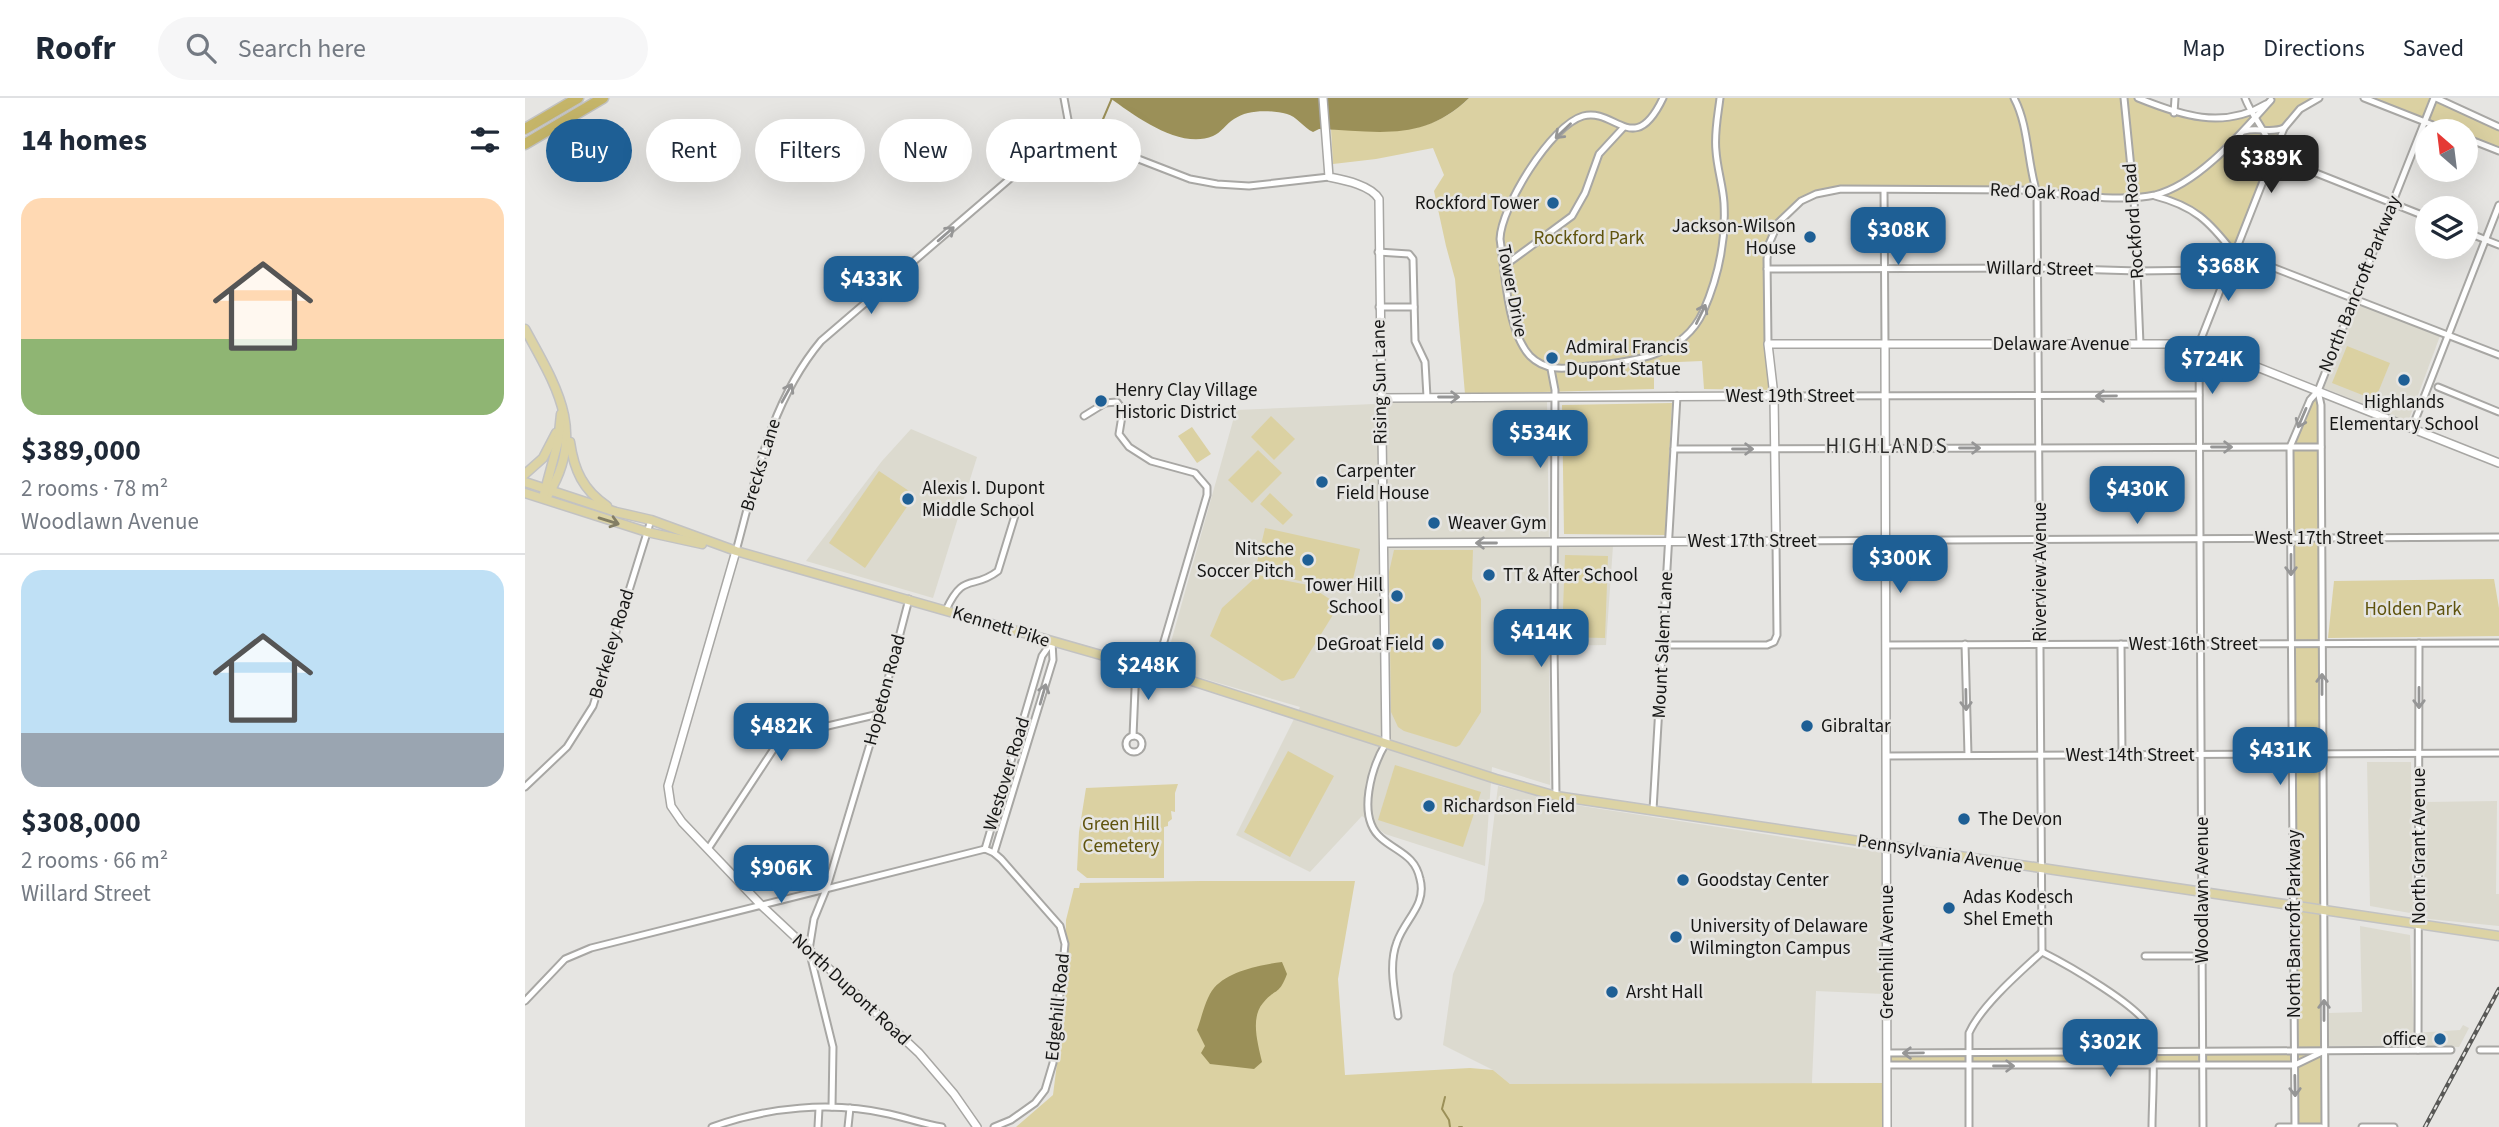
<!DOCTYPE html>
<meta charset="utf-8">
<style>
:root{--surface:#fff;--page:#f6f6f7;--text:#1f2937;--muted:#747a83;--line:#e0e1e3;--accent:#1e5f95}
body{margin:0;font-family:"Source Sans 3",sans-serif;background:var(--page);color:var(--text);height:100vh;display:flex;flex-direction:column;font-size:26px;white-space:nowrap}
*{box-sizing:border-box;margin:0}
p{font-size:23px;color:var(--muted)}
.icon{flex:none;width:38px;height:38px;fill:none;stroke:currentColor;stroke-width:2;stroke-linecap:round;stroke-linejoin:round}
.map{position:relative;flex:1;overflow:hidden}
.panel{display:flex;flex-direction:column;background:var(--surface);width:525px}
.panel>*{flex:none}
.top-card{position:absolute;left:21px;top:21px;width:665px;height:63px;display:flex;gap:14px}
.needle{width:46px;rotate:332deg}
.tools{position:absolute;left:1890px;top:21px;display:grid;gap:14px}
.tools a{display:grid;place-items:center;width:63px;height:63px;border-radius:50%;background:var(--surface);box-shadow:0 7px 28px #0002;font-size:35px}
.price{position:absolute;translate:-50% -60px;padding:0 16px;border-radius:14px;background:var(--accent);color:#fff;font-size:23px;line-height:46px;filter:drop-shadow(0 2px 4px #0008)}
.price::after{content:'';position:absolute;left:50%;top:42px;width:21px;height:16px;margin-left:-10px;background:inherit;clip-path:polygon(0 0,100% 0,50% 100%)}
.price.active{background:#222;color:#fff}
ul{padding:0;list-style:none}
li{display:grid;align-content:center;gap:14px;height:371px;padding:0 21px}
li+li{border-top:2px solid var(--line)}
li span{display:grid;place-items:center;height:217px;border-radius:21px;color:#555}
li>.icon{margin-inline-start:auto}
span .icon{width:126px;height:126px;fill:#fffc;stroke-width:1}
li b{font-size:30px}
h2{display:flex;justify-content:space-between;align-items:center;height:84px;padding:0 21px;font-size:30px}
.chip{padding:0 24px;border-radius:32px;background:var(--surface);box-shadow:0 7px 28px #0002;font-size:24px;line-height:63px}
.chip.active{background:var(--accent);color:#fff}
header{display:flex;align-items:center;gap:42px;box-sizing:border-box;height:98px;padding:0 35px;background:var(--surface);border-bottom:2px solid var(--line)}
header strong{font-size:33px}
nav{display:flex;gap:38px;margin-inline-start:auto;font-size:24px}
.search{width:490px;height:63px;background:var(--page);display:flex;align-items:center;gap:18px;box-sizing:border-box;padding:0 24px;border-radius:38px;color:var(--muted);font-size:26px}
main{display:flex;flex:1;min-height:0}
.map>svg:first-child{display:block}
</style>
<header>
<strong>Roofr</strong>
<div class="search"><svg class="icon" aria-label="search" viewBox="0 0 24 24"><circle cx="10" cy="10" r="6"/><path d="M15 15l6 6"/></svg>Search here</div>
<nav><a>Map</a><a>Directions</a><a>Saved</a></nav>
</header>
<main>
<section class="panel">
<h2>14 homes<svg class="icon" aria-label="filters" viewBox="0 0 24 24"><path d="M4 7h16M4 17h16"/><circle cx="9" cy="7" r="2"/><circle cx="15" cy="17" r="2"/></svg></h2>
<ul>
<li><span style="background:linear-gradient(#ffd9b3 65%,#8fb573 0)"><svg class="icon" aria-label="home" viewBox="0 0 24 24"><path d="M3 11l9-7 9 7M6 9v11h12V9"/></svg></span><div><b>$389,000</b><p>2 rooms · 78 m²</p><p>Woodlawn Avenue</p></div></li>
<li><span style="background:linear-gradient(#bfe0f5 75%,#9aa5b1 0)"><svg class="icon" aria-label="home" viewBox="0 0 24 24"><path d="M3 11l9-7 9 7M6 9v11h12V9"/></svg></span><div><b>$308,000</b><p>2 rooms · 66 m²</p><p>Willard Street</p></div></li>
</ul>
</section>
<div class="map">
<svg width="1974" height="1029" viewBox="0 0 1974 1029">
<rect width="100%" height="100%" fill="#e6e5e2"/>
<g fill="#dcdacf">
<polygon points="1833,205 1915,238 1883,324 1799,290"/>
<polygon points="1022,302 1024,448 1088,448 1081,547 1024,548 1025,687 967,669 960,768 860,736 837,718 785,774 711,737 775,609 639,569 711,312 849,306 849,304 860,303"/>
<polygon points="386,331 452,359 408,500 281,463 357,363"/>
<polygon points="1842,664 1886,664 1887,788 1899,789 1901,704 1972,703 1971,796 1974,796 1974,828 1904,821 1885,815 1845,808"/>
<polygon points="973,688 1050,707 1356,754 1359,896 1291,893 1286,1006 985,986 968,972 918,947 928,876 959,803"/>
<polygon points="1835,828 1885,837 1889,935 1935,932 1938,927 1944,930 1934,949 1804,948 1804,915 1837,914"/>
</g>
<g fill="#dbd1a2">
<path d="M 944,0 L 1613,0 L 1649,15 L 1687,21 L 1725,13 L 1730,21 L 1749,0 L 1794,0 L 1775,11 L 1759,30 L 1708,154 L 1678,119 L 1627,97 L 1609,100 L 1505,93 L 1316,91 L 1283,99 L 1253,125 L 1244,146 L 1243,246 L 1248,292 L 1179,291 L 1177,263 L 1129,265 L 1129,291 L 940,296 L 930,181 L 921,148 L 909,93 L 919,77 L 908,50 L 851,61 L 808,66 L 806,31 C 859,33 903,41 944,0 Z"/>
<polygon points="1839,0 1911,0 1974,29 1974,53 1941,40 1941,33 1923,33"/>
<polygon points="1822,248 1865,265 1850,302 1807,285"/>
<polygon points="1793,293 1795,300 1800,1029 1770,1029 1770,967 1362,967 1362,955 1770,951 1765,349 1779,315"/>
<polygon points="1147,305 1140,437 1039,436 1037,307"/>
<polygon points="746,318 770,341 749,362 726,339"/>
<polygon points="667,329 686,356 672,365 653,338"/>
<polygon points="984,332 1010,332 1011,353 984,353"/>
<polygon points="733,352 757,375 727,405 703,382"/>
<polygon points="354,373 390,397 340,470 304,445"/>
<polygon points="745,395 768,417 758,427 735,406"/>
<polygon points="740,430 835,451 825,494 730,473"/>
<polygon points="869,452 948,452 947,481 956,501 956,614 935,647 931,649 879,633 873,629 866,614 864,474"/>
<polygon points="1040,457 1083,458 1080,540 1037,539"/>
<polygon points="733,477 783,487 814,507 769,580 757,583 685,538 697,510"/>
<polygon points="1969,481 1974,510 1974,538 1803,540 1809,483"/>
<polygon points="763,653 809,678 765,759 719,734"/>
<polygon points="870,667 956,694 938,749 853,722"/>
<polygon points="653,686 650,695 650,714 646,713 647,721 643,724 643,728 639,729 639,780 562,780 552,772 554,734 561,690"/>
<polygon points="675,783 830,783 813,881 820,977 945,970 968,972 985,986 1364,985 1364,1029 491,1029 528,997 543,878 540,877 540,871 541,822 549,790 554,790 555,785"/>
</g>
<g fill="#9b9058">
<path d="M 585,0 L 944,0 C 898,45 851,33 794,31 L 788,34 C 779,30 771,18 762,16 C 746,12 723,11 709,21 C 701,26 696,35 688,38 C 655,52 610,18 585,0 Z"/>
<polygon points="60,43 75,57 76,63 50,69 47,63 51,48 55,44"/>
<path d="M 757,864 L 762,876 C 754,898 750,890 738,905 C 725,920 733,946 737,964 L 729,971 L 685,966 L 676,955 L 680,948 L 672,932 C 677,919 680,901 689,890 C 704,873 735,867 757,864 Z"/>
</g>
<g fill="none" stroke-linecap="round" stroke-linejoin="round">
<g stroke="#9b9058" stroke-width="2">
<polyline points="570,40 587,0"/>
<polyline points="545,70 566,58 570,46"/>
<polyline points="920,999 917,1011 924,1022 925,1029"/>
<polyline points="934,1029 937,1029"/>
</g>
<g stroke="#a8a7a4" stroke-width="9">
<g id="street">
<polyline points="539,0 544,27"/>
<path d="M 1138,0 C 1109,61 1090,9 1058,18 C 1026,27 976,109 975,141 C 980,174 982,233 1005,258 C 1022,275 1043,270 1065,268 C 1107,264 1158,258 1178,214 C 1193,180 1201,141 1199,105 C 1198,88 1192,70 1191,53 C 1189,35 1193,17 1195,0"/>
<path d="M 1489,0 C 1504,28 1502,65 1512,95 L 1517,854"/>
<polyline points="1599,0 1609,100 1615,246"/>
<path d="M 1613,0 C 1655,17 1698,32 1741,6"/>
<path d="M 1720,0 C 1728,21 1744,35 1748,58 L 1902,119"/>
<polyline points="1839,0 1923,33"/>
<polyline points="1911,0 1974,29"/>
<polyline points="1649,15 1650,0"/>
<polyline points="544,27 553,37 567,43 665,81 692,86 724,88 804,79"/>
<path d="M 1719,33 C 1734,29 1745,36 1759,30"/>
<polyline points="1941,40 1974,53"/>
<polyline points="1359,92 1360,246"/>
<path d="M 1630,98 C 1669,108 1684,123 1708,154"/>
<polyline points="1941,134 1974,147"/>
<polyline points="853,154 884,156 888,161 890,243 900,264 902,299"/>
<polyline points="1708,154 1974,257"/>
<polyline points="979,168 1047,118 1060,95 1074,56 1098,30"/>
<polyline points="1242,171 1512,170 1613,173 1685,172 1704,166"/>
<polyline points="854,209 889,209"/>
<path d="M 1243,246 L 1242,161 L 1244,146 L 1253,125 L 1276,103 L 1291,96 L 1316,91 L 1496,92 C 1533,95 1594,105 1630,97 C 1674,86 1717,34 1746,2"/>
<polyline points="1026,271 1030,292 1029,546 1031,698"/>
<polyline points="1913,289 1974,314"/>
<polyline points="1793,293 1796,307 1800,1029"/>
<polyline points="1249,298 1674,297"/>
<polyline points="559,318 580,305 592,304 598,312 594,336 604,349 626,363 670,375 682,389 682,397 630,574"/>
<polyline points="1887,330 1974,107"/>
<polyline points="1149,351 1796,349"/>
<path d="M 211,453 C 231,379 246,303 296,243 L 523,48 L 544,27"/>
<path d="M 421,512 C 439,473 447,493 473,473 L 492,411"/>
<polyline points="1440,546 1443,657"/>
<polyline points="1596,546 1597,657"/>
<polyline points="1138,547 1242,547 1249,544 1252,537 1251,443 1974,439"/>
<polyline points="1361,547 1974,545"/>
<polyline points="608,638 611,568"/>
<circle cx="609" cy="646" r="8"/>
<path d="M 861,645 C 847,668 831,719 856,740 C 872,754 890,757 895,781 C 902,807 880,821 872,844 C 863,867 870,895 873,918"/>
<polyline points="1362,658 1974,655"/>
<polyline points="0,689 42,649 68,608 126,422"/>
<polyline points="1128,712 1152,298"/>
<polyline points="183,751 252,646 264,637 354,616"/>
<polyline points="460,751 469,755 476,761 535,828 540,846 528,965 520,992 510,1005 486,1022 469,1029"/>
<polyline points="460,751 517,558 526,545"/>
<polyline points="469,755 528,562 527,544"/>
<path d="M 1517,854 C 1539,865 1619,910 1625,932 C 1631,953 1627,1005 1627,1029"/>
<polyline points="1620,858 1677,858"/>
<polyline points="0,903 40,861 66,850 460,751"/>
<polyline points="1893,952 1894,545"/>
<polyline points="1955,952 1974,952"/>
<polyline points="1362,955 1926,952"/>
<polyline points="1362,967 1770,967 1797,954"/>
<polyline points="307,1009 308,949 284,852 289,821 302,789 354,616 384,501"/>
<path d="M 187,1029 C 243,1009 306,1003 364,1016 C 382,1020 399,1026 417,1029"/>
<polyline points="293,1029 294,1010"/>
<polyline points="323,1029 325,1010"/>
<path d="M 1444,1029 L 1444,935 C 1456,908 1495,874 1517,854"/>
<polyline points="1678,1029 1674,246 1759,30 1775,11 1794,0"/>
<polyline points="1754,1029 1796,1029"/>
<polyline points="1770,1029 1765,349 1785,302 1793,293 1909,0"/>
<polyline points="1837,1029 1869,1029"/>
</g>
</g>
<g stroke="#a8a7a4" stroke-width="10">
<g id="secondary">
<path d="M 798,0 L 804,79 C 819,82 846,87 854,101 L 861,645"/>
<polyline points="1360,246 1362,1029"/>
<polyline points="856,300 1249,298"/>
<polyline points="859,445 1251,443 1249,298 1243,246 1674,246 1974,365"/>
<polyline points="211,453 143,688 146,708 157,724 237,808 394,955 429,996 452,1029"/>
</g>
</g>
<g stroke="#c2c2c2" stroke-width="11">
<g id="primary">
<path d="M 0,231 C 31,288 62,334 23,397"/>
<path d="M 45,344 C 49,372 58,392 82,408"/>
<polyline points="0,376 18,360 31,335"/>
<polyline points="0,384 91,414 126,422 211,453 667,583 971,681 1031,698 1974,838"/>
<polyline points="0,395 122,434 177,446"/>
<polyline points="19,396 33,344 36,316"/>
</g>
</g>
<g stroke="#c2c2c2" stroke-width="13">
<g id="highway">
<polyline points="0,31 53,0"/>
<polyline points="0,46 78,0"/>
</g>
</g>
<use href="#street" stroke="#fff" stroke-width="5"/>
<use href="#secondary" stroke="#fff" stroke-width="7"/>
<use href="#primary" stroke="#dcd3a5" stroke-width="8"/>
<use href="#highway" stroke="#c5b569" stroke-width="10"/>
<g stroke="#585856" stroke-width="4.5">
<polyline id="rail" points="1900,1029 1974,891"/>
</g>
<use href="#rail" stroke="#e6e5e2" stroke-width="2" stroke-dasharray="5" stroke-linecap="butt"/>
</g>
<defs><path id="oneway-shaft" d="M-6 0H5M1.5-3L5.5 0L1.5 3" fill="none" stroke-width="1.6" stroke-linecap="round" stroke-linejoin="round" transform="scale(1.75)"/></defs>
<g stroke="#969696">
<use href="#oneway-shaft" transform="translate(1038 33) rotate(136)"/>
<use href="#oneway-shaft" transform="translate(421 136) rotate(-41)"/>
<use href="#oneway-shaft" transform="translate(1176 216) rotate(-64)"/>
<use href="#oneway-shaft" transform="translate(262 295) rotate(-61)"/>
<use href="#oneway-shaft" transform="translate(1581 298) rotate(179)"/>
<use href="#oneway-shaft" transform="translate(924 299)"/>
<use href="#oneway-shaft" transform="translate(1777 320) rotate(113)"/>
<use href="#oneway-shaft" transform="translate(1697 349)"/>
<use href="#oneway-shaft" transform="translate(1445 350)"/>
<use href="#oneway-shaft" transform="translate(1218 351)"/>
<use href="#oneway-shaft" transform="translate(961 445) rotate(180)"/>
<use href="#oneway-shaft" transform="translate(1766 467) rotate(90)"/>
<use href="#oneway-shaft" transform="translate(1797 586) rotate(-90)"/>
<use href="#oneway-shaft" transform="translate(518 596) rotate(-74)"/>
<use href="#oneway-shaft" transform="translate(1894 600) rotate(90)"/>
<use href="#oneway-shaft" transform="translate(1441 602) rotate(89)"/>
<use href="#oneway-shaft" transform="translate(1799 912) rotate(-90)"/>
<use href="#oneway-shaft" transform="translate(1388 955) rotate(179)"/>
<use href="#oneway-shaft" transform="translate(1479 968)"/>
<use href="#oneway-shaft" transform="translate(1770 988) rotate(89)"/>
</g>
<use stroke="#837e64" href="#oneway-shaft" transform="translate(84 423) rotate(17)"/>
<g fill="#1e5f95" stroke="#e6e5e2" stroke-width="2.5">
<circle cx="1028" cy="105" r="7"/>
<circle cx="1285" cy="139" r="7"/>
<circle cx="1027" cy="260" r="7"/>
<circle cx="1879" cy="282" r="7"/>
<circle cx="576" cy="303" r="7"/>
<circle cx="797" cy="384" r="7"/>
<circle cx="383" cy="401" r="7"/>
<circle cx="909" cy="425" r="7"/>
<circle cx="783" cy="462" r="7"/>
<circle cx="964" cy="477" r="7"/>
<circle cx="872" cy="498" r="7"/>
<circle cx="913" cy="546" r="7"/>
<circle cx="1282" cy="628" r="7"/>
<circle cx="904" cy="708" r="7"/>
<circle cx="1439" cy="721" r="7"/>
<circle cx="1158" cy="782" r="7"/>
<circle cx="1424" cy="810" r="7"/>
<circle cx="1151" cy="839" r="7"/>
<circle cx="1087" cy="894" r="7"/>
<circle cx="1915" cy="941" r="7"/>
</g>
<g text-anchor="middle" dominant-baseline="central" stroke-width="5" stroke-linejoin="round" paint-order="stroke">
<g font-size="19" fill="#161615" stroke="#e6e5e2">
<text transform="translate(1520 95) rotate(3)">Red Oak Road</text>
<text transform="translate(1609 123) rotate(-94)">Rockford Road</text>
<text transform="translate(1515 171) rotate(1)">Willard Street</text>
<text transform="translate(1835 186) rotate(-68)">North Bancroft Parkway</text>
<text transform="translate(987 193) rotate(79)">Tower Drive</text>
<text x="1536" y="246">Delaware Avenue</text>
<text transform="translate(855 284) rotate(-91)">Rising Sun Lane</text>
<text x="1265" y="298">West 19th Street</text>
<text transform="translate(236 367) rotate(-73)">Brecks Lane</text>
<text x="1794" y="440">West 17th Street</text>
<text x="1227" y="443">West 17th Street</text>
<text transform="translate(1515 474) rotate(-90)">Riverview Avenue</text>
<text transform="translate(476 529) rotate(17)">Kennett Pike</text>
<text transform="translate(87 546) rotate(-73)">Berkeley Road</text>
<text x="1668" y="546">West 16th Street</text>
<text transform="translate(1138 547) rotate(-87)">Mount Salem Lane</text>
<text transform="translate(360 592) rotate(-75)">Hopeton Road</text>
<text x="1605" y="657">West 14th Street</text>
<text transform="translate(482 676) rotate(-73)">Westover Road</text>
<text transform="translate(1894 748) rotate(-90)">North Grant Avenue</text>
<text transform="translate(1415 756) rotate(9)">Pennsylvania Avenue</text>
<text transform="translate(1677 792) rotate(-90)">Woodlawn Avenue</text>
<text transform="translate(1769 826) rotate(-90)">North Bancroft Parkway</text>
<text transform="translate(1362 854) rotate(-90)">Greenhill Avenue</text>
<text transform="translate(326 892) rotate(43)">North Dupont Road</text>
<text transform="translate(533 909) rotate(-84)">Edgehill Road</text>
</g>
<g font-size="19" fill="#161615" stroke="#e6e5e2" text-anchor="start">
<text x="1014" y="105" text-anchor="end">Rockford Tower</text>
<text x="1271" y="128" text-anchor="end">Jackson-Wilson<tspan x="1271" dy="22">House</tspan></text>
<text x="1041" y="249">Admiral Francis<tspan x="1041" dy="22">Dupont Statue</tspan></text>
<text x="590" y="292">Henry Clay Village<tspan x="590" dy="22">Historic District</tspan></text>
<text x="1879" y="304" text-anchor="middle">Highlands<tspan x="1879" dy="22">Elementary School</tspan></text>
<text x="811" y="373">Carpenter<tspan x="811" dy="22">Field House</tspan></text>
<text x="397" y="390">Alexis I. Dupont<tspan x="397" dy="22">Middle School</tspan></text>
<text x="923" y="425">Weaver Gym</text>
<text x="769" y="451" text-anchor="end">Nitsche<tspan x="769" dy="22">Soccer Pitch</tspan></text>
<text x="978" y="477">TT &amp; After School</text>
<text x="858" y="487" text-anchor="end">Tower Hill<tspan x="858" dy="22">School</tspan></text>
<text x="899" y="546" text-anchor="end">DeGroat Field</text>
<text x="1296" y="628">Gibraltar</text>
<text x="918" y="708">Richardson Field</text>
<text x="1453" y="721">The Devon</text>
<text x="1172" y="782">Goodstay Center</text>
<text x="1438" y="799">Adas Kodesch<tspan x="1438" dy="22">Shel Emeth</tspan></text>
<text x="1165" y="828">University of Delaware<tspan x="1165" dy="22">Wilmington Campus</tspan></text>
<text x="1101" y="894">Arsht Hall</text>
<text x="1901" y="941" text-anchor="end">office</text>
</g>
<g font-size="19" fill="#5f530d" stroke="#e6e5e2">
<text x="1064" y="140">Rockford Park</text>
<text x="1888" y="511">Holden Park</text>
<text x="596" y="726">Green Hill<tspan x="596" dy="22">Cemetery</tspan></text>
</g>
<g font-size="21" letter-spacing="2" fill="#30302e" stroke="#e6e5e2">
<text x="1362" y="348">HIGHLANDS</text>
</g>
</g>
</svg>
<div class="tools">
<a><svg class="needle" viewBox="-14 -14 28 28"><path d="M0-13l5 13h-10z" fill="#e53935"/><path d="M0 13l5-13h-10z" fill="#747a83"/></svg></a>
<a><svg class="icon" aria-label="layers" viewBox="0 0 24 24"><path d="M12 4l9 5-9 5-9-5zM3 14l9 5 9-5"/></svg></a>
</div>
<b class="price active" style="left:1746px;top:97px">$389K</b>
<b class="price" style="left:1373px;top:169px">$308K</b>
<b class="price" style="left:1703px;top:205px">$368K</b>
<b class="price" style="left:346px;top:218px">$433K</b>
<b class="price" style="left:1687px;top:298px">$724K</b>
<b class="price" style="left:1015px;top:372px">$534K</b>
<b class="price" style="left:1612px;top:428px">$430K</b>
<b class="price" style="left:1375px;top:497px">$300K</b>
<b class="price" style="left:1016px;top:571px">$414K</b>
<b class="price" style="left:623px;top:604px">$248K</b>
<b class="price" style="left:256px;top:665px">$482K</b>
<b class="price" style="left:1755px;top:689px">$431K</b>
<b class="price" style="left:256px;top:807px">$906K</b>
<b class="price" style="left:1585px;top:981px">$302K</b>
<div class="top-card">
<a class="chip active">Buy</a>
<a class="chip">Rent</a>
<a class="chip">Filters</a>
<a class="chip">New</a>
<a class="chip">Apartment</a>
</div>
</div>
</main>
